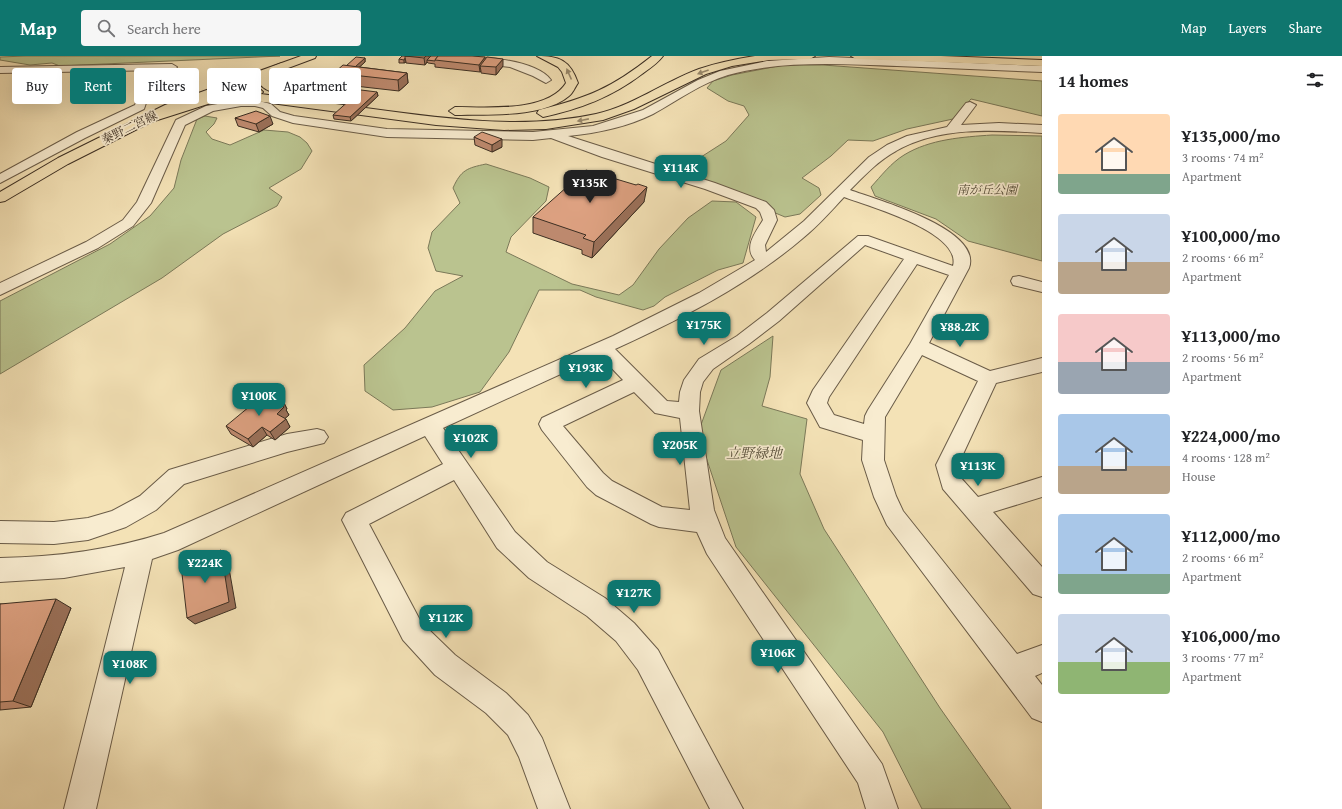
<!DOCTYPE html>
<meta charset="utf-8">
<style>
:root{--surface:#fff;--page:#f6f6f6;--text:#202124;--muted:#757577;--accent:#0f766e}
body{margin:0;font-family:"Gentium Book Plus","Noto Serif JP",serif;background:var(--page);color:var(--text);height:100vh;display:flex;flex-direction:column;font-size:15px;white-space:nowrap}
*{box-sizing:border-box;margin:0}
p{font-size:13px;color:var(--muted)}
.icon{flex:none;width:22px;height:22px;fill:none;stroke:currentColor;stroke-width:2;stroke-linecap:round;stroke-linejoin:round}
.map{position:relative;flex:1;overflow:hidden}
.details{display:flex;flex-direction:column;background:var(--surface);width:300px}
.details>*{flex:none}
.hud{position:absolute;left:12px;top:12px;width:380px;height:36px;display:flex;gap:8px}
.price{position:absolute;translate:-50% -34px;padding:0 9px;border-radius:8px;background:var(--accent);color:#fff;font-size:13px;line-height:26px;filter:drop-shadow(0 1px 2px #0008)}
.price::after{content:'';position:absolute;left:50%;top:24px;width:12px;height:9px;margin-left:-6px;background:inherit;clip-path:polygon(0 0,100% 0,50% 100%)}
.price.current{background:#222;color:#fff}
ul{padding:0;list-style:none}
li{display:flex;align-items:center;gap:12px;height:100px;padding:0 16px}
li span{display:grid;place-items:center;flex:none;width:112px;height:80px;border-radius:4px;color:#555}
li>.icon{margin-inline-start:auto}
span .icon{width:48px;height:48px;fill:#fffc;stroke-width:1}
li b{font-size:17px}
h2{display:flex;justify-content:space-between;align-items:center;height:48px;padding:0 16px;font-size:17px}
.chip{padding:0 14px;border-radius:4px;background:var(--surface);box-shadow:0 4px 16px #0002;font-size:14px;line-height:36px}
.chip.current{background:var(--accent);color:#fff}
header{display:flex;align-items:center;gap:24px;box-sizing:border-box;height:56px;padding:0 20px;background:var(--accent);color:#fff}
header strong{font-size:19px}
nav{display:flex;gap:22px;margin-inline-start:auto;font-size:14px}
.search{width:280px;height:36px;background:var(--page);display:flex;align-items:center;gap:10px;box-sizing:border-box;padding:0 14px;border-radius:4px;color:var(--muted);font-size:15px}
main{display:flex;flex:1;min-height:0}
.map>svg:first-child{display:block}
</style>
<header>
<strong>Map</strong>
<div class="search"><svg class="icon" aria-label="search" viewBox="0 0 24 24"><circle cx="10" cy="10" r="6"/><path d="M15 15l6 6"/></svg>Search here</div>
<nav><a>Map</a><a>Layers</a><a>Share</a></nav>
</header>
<main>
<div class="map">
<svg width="1042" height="753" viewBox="0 0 1042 753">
<rect width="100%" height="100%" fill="#f4e2b6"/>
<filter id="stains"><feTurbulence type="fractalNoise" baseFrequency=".005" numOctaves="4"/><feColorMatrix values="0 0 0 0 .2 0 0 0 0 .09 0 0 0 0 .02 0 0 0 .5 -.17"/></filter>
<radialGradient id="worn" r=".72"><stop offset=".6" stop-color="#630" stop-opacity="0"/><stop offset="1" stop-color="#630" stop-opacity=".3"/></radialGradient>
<g fill="#bac38f" stroke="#7b7959">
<polygon points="26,0 280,0 60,10 52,7 30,9 0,4 0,1"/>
<polygon points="783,9 823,9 1042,25 1042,60 971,43 953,63 907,73 873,85 848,84 831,100 802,122 819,132 821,139 800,158 785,161 706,128 690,118 687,110 726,85 749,59 744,50 728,45 707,32 713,25 732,19"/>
<polygon points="205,60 217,62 214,68 206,76 212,83 230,89 264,74 288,76 300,81 307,87 312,95 301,113 269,132 282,141 277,150 223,178 162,222 0,318 0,245 110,188 150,160 174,132 181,104 197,63"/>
<path d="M 992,79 L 1042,80 L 1042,205 L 968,185 L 936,163 L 875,140 L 871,131 C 881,120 891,107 904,99 C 930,83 963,81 992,79 Z"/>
<path d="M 486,108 L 530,122 L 549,131 L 546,145 L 511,181 L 506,196 L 572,228 L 619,239 L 633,229 L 659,193 L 688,162 L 712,145 L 736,146 L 756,161 L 743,207 L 718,214 L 665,241 L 654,250 L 643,254 L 596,241 L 580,234 L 539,234 L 509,296 L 480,336 L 432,351 L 393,354 L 365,335 L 364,309 L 405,272 L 435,235 L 463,220 L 436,215 L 428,192 L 432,176 L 460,147 L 453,132 C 461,114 467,112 486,108 Z"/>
<polygon points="773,280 770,321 762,350 807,363 800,418 824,473 940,652 1011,753 922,753 883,676 736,491 698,377 721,314"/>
</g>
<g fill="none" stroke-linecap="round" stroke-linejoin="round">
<g stroke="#6a5c48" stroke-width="2">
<g id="minor">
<path d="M 437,0 C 465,0 533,0 551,24 L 546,27 L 533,20 L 510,11 L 442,3 Z"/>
<path d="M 829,1 L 1042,10 L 1042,16 C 994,14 945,12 897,10 C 840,8 783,4 728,19 C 701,27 677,45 653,58 C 627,71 597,77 568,80 L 715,127 L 766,146 L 774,154 L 777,164 L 765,189 L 766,196 L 804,165 L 869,101 L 887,89 L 907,80 L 947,71 L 966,47 L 970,46 L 976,49 L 961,69 L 999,67 L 1042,69 L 1042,77 C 994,74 940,70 896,95 C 879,104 864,120 850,134 C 877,144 983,173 969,212 L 929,287 L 990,315 L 1042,302 L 1042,316 L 996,327 L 958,409 L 961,422 L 978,441 L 1042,421 L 1042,441 L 993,456 L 1042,511 L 1042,541 L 1033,538 L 943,433 L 936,409 L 978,325 L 922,299 L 885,361 L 884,404 L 896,440 L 903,455 L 1017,598 L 1042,589 L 1042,617 L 1035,620 L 1042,629 L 1042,666 L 1032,662 L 887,469 L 874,441 L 862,404 L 863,384 L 820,371 L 807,347 L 813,334 L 904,203 L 865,189 L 779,265 L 749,288 L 713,313 L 703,326 L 700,336 L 699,355 L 714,454 L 725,482 L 882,708 L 898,753 L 866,753 L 858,727 L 707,498 L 697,476 L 659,471 L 651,468 L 596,439 L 587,431 L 542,374 L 539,368 L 542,362 L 623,324 L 600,300 L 443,372 L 515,476 L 547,506 L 605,542 L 634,567 L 658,594 L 743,753 L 710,753 L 638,614 L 616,585 L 587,560 L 529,522 L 497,492 L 454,424 L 369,468 L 421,566 L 455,599 L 506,637 L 528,659 L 542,682 L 570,753 L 538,753 L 519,701 L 508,679 L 486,657 L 435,619 L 403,584 L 342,464 L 346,457 L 443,408 L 425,380 L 178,494 L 152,503 L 96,753 L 64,753 L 125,511 L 64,522 L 0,526 L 0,502 C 56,501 111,494 164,477 L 613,280 L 699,237 L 755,204 C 743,191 756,176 763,164 L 760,156 L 756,152 L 705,133 L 602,101 L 551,82 L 533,84 L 387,81 L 293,67 L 272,60 L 263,52 L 255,50 L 241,50 L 213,55 L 185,69 L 151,147 L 133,170 L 98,192 L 0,239 L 0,227 L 86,186 L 123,164 L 137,146 L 176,64 L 206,50 L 241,44 L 255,44 L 271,48 L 280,56 L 294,60 L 387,73 L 533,76 L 593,70 L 643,54 L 698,24 L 720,15 L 767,5 ZM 844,141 C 868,150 962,176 953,210 L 868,180 L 858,180 L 767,257 L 737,280 L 699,303 L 684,324 L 680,336 L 679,346 L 667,345 L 615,293 C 681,263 748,229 803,182 C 818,170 831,155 844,141 ZM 917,208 L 949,219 L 910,288 L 868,354 L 865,360 L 864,368 L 834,359 L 827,347 L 829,341 ZM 634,336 L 655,357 L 680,362 L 690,454 L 662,451 L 612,425 L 603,417 L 563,370 Z"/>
<polygon points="172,8 177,11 170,21 148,41 144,53 85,82 0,127 0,118 77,76 135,49 139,38 164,14 0,17 0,11"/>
<polygon points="1019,220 1042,226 1042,236 1013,229 1011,225 1013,221"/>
<polygon points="317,373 324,375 328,381 324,387 287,396 184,428 156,454 126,471 88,484 54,488 0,487 0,465 54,466 88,462 112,455 140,440 169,414 287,378"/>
</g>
</g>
<g stroke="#3c2f23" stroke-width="2">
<polygon id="major" points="301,0 316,0 315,2 173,55 68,108 5,145 0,146 0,136 58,102 165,49"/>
</g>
<g stroke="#3c2f23" stroke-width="2">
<g id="highway">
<path d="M 537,0 C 559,0 570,4 578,27 C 575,31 573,37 569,40 C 543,62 488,58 455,59 L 449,55 L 455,51 C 486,51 547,57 566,27 L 562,16 L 558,11 Z"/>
<path d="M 652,0 L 663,0 C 658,7 649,13 642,18 C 612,41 580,53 543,61 L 537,57 L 539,54 C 587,42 612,32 652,0 Z"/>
<path d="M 755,0 L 815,0 L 810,3 L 769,4 L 732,10 L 706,18 L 634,53 L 603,64 L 546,73 L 504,74 L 436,69 L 248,44 L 211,47 L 145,68 L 139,64 L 141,61 L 210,40 L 248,36 L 223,26 L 221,24 L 227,21 L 261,34 L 263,36 L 261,38 C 303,44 346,49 388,55 C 457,64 527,73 596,58 C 632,50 664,26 699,13 C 717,7 735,3 755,0 Z"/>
<polygon points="851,0 941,0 1042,4 1042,10 856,3"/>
<path d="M 282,7 L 286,8 L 287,10 C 283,15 274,18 269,23 L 273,28 L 291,33 L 293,35 L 291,37 C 280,40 260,35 257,22 L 267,13 Z"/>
</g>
</g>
<use href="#minor" fill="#f8ecd0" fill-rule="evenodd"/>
<use href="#major" fill="#f4e2b6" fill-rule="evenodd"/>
<use href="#highway" fill="#f4e2b6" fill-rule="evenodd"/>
</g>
<g fill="#be8a6f" stroke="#3c2f23">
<polygon points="402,0 485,3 503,10 496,19 481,17 481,15 480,16 435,11 435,8 428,7 427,6 425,9 406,7 406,6 404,7 399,7 399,3"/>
<polygon points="365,2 365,6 359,11 407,17 408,27 399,35 337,28 334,17 346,10"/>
<polygon points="327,16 328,19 322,24 308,22 307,18"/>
<polygon points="377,36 378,40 351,65 334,63 333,59"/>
<polygon points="235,62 273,68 259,76 238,70"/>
<polygon points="474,81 502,91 492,96 475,89"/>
<polygon points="636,129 644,146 592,202 582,198 582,194 533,177 533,161"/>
<polygon points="283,345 287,353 286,354 289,359 285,362 290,371 275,384 267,379 253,391 231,378 226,370"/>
<polygon points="0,548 71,552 31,651 0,654"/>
</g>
<g fill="#9b715a" stroke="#3c2f23">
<polygon points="426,0 429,0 430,4 427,4 427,6 425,9 424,2"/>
<polygon points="485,1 486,8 480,10 481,15 480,16 479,9"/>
<polygon points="365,2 365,6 354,16 353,12"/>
<polygon points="405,2 406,6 404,7 404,4"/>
<polygon points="503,3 503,10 496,19 496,11"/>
<polygon points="327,16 328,19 322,24 321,20"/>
<polygon points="407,17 408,27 399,35 398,24"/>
<polygon points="377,36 378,40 351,65 350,61"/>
<polygon points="270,60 273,68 259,76 256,68"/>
<polygon points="502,83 502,91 492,96 492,89"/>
<polygon points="647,131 644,146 592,202 594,186"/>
<polygon points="283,345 287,353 286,354 289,359 281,366 277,358 279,349"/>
<polygon points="286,363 290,371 275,384 270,376"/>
<polygon points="262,371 267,379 253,391 248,383"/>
<polygon points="221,494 227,501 236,552 195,568 187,562"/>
<polygon points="56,543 71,552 31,651 13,645"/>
</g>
<g fill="#dda181" stroke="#3c2f23">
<polygon points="402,0 405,0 405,2 404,4 399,3"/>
<polygon points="405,0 426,0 424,2"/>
<polygon points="431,0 438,0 435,4 435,5 427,4"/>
<polygon points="438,0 472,0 485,1 479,9 435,4"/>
<polygon points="356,1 365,2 355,11 346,10"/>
<polygon points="487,1 503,3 496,11 480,10"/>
<polygon points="343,9 407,17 398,24 334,17"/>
<polygon points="313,14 327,16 321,20 307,18"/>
<polygon points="361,34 377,36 350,61 333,59"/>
<polygon points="256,55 270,60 256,68 235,62"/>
<polygon points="482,76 502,83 492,89 474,81"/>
<polygon points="586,114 636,129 638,128 647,131 594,186 583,182 586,179 533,161"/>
<polygon points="267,336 283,345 279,349 284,351 277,358 286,363 270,376 262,371 248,383 226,370"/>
<polygon points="221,494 229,546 187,562 181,509"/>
<polygon points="56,543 13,645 0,646 0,548"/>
</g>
<defs><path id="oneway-solid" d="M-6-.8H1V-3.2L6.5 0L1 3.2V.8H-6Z"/></defs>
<g fill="#98886c">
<use href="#oneway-solid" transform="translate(703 16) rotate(160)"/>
<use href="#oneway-solid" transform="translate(569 18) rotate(-114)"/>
<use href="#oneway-solid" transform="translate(583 64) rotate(169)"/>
</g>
<g text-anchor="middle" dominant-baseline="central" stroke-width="3.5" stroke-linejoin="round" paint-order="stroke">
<g font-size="12" fill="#3c2f23" stroke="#f8ecd0">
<text transform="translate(129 71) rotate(-26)">秦野二宮線</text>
</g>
<g font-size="12" font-style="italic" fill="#554d39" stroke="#f8ecd0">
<text x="987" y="133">南が丘公園</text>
</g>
<g font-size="14" font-style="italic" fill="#554d39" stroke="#f8ecd0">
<text x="754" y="397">立野緑地</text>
</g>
</g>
<rect width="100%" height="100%" filter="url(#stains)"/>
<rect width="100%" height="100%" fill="url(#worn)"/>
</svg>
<b class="price" style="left:681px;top:133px">¥114K</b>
<b class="price current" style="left:590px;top:148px">¥135K</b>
<b class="price" style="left:704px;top:290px">¥175K</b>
<b class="price" style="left:960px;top:292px">¥88.2K</b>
<b class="price" style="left:586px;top:333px">¥193K</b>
<b class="price" style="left:259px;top:361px">¥100K</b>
<b class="price" style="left:471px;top:403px">¥102K</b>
<b class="price" style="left:680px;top:410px">¥205K</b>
<b class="price" style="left:978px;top:431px">¥113K</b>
<b class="price" style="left:205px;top:528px">¥224K</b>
<b class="price" style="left:634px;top:558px">¥127K</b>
<b class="price" style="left:446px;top:583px">¥112K</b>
<b class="price" style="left:778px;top:618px">¥106K</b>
<b class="price" style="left:130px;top:629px">¥108K</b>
<div class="hud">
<a class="chip">Buy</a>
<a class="chip current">Rent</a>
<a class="chip">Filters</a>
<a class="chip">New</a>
<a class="chip">Apartment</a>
</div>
</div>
<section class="details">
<h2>14 homes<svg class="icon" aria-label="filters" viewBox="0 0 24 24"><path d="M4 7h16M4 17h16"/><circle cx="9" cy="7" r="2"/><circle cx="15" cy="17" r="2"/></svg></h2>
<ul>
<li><span style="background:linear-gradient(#ffd9b3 75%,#7fa58c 0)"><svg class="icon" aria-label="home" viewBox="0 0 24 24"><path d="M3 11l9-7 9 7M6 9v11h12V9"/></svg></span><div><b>¥135,000/mo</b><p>3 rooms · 74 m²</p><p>Apartment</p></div></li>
<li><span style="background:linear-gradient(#c9d6e8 60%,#b9a48a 0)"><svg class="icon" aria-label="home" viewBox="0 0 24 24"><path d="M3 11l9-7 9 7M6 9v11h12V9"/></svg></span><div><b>¥100,000/mo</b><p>2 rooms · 66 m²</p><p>Apartment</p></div></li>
<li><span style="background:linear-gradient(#f6c9c9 60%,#9aa5b1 0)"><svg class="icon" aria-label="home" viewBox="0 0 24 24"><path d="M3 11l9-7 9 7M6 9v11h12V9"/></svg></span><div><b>¥113,000/mo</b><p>2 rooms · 56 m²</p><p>Apartment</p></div></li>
<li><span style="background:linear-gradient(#a9c7e8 65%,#b9a48a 0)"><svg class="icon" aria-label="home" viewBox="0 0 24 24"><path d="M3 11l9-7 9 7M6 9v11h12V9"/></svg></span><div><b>¥224,000/mo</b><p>4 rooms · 128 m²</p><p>House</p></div></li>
<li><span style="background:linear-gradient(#a9c7e8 75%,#7fa58c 0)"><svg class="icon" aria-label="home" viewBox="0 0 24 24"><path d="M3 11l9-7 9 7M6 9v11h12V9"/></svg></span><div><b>¥112,000/mo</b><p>2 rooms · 66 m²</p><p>Apartment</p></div></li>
<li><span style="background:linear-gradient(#c9d6e8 60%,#8fb573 0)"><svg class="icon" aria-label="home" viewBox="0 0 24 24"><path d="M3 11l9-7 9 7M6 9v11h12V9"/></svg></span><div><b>¥106,000/mo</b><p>3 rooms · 77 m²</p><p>Apartment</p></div></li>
</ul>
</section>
</main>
